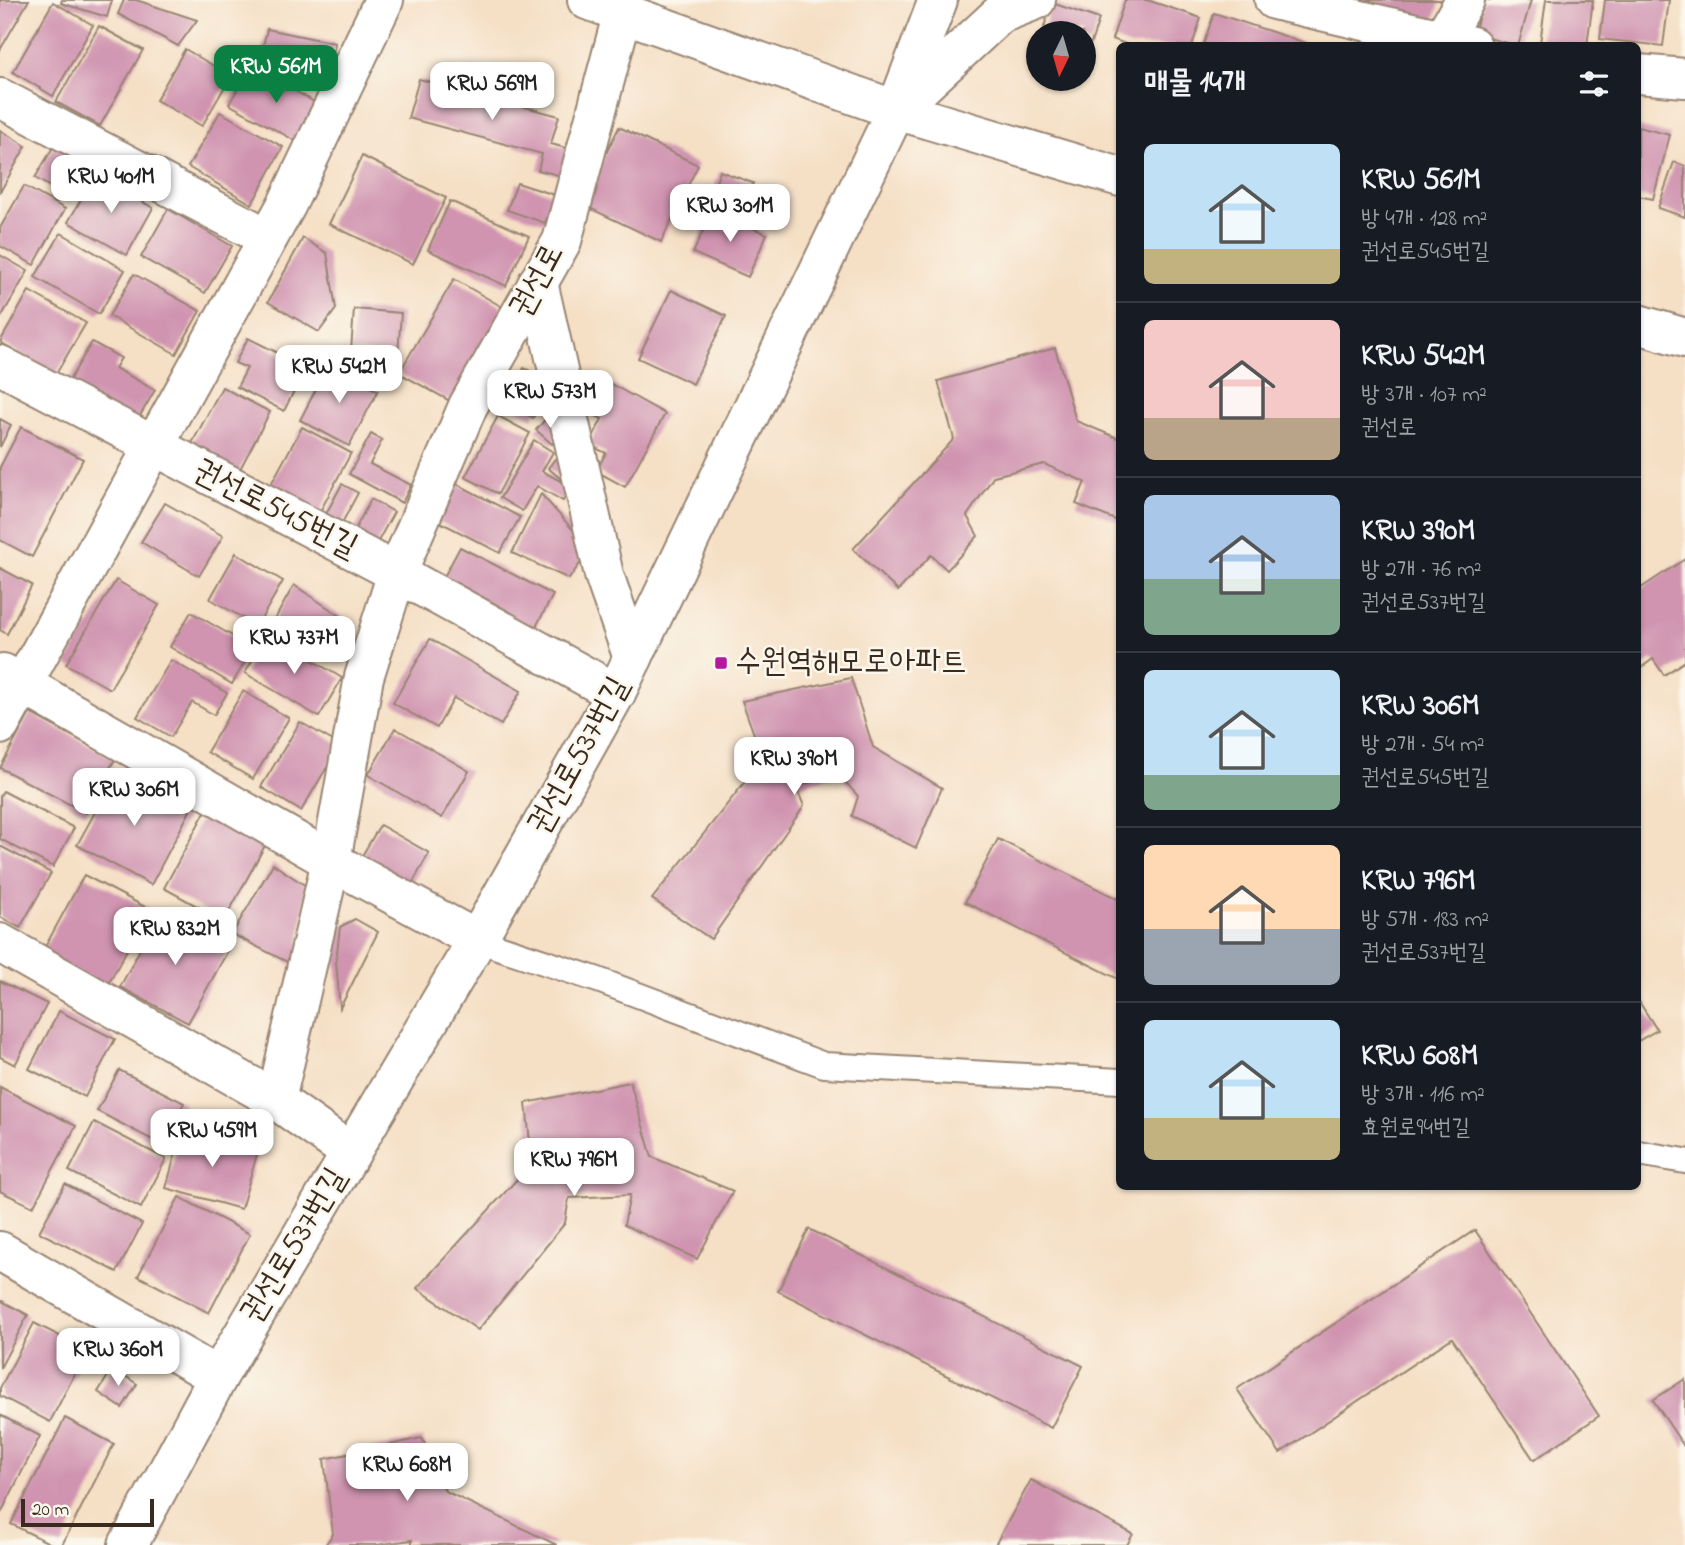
<!DOCTYPE html>
<html lang="ko">
<meta charset="utf-8">
<style>
:root{--surface:#171b24;--page:#20242c;--text:#f1f3f6;--muted:#9ea1a6;--line:#363941;--accent:#0b8043}
body{margin:0;font-family:"Indie Flower","Poor Story",sans-serif;background:var(--page);color:var(--text);height:100vh;display:flex;flex-direction:column;font-size:26px;white-space:nowrap}
*{box-sizing:border-box;margin:0}
p{font-size:23px;color:var(--muted)}
.icon{flex:none;width:38px;height:38px;fill:none;stroke:currentColor;stroke-width:2;stroke-linecap:round;stroke-linejoin:round}
.map{position:relative;flex:1;overflow:hidden}
.sheet{position:absolute;left:1116px;top:42px;width:525px;height:1148px;display:flex;flex-direction:column;background:var(--surface);border-radius:10px;box-shadow:0 2px 5px #0004}
.sheet>*{flex:none}
.needle{width:46px;rotate:185deg}
.buttons{position:absolute;left:1026px;top:21px;display:grid;gap:14px}
.buttons a{display:grid;place-items:center;width:70px;height:70px;border-radius:50%;background:var(--surface);box-shadow:0 2px 5px #0004;font-size:35px}
.scale{position:absolute;left:21px;bottom:18px;width:133px;box-sizing:border-box;padding-left:7px;border:4px solid #3b2a1e;border-top:0;font-size:19px;line-height:24px;white-space:nowrap;color:#3b2a1e;-webkit-text-stroke:5px #fbf7ec;paint-order:stroke}
.price{position:absolute;translate:-50% -60px;padding:0 16px;border-radius:14px;background:#fff;color:#222;font-size:23px;line-height:46px;filter:drop-shadow(0 2px 4px #0008)}
.price::after{content:'';position:absolute;left:50%;top:42px;width:21px;height:16px;margin-left:-10px;background:inherit;clip-path:polygon(0 0,100% 0,50% 100%)}
.price.current{background:var(--accent);color:#fff}
ul{padding:0;list-style:none}
li{display:flex;align-items:center;gap:21px;height:175px;padding:0 28px}
li+li{border-top:2px solid var(--line)}
li span{display:grid;place-items:center;flex:none;width:196px;height:140px;border-radius:10px;color:#555}
li>.icon{margin-inline-start:auto}
span .icon{width:84px;height:84px;fill:#fffc;stroke-width:1}
li b{font-size:30px}
h2{display:flex;justify-content:space-between;align-items:center;height:84px;padding:0 28px;font-size:30px}
.map>svg:first-child{display:block}
</style>
<div class="map">
<svg width="1685" height="1545" viewBox="0 0 1685 1545">
<rect width="100%" height="100%" fill="#fbf7ec"/>
<filter id="ink" filterUnits="userSpaceOnUse"><feTurbulence type="fractalNoise" baseFrequency=".0143" numOctaves="2"/><feDisplacementMap in="SourceGraphic" scale="14" xChannelSelector="R" yChannelSelector="G"/><feConvolveMatrix kernelMatrix="1 2 1 2 8 2 1 2 1" color-interpolation-filters="sRGB"/></filter>
<filter id="wash" filterUnits="userSpaceOnUse"><feTurbulence type="fractalNoise" baseFrequency=".00686" numOctaves="4" result="noise"/><feDisplacementMap in="SourceGraphic" scale="28" xChannelSelector="R" yChannelSelector="G"/><feGaussianBlur stdDeviation="1.57" result="paint"/><feColorMatrix in="noise" values="0 0 0 0 0 0 0 0 0 0 0 0 0 0 0 0 0 1.4 0 .05"/><feComposite in="paint" operator="in"/></filter>
<g filter="url(#wash)">
<rect width="100%" height="100%" fill="#f5dfc5"/>
<g id="blocks">
<g fill="#d094b0">
<polygon points="0,0 29,0 0,50"/>
<polygon points="62,0 112,0 107,17 61,3"/>
<polygon points="124,0 136,0 197,20 178,46 118,14"/>
<polygon points="1125,0 1147,0 1201,18 1192,46 1131,46 1112,39"/>
<polygon points="1353,0 1441,0 1431,29"/>
<polygon points="1483,0 1531,0 1518,46 1474,34"/>
<polygon points="1546,0 1593,0 1587,46 1540,43"/>
<polygon points="1605,0 1669,0 1663,46 1600,39"/>
<polygon points="53,2 93,25 53,96 13,72"/>
<polygon points="1052,3 1099,19 1091,43 1083,41 1083,33 1061,33 1044,27"/>
<polygon points="1214,13 1312,45 1312,46 1203,46"/>
<polygon points="99,26 143,50 100,126 56,102"/>
<polygon points="267,29 335,43 329,74 260,60"/>
<polygon points="185,49 231,76 202,126 156,100"/>
<polygon points="251,66 323,107 301,144 229,104"/>
<polygon points="419,79 559,116 551,144 573,150 566,177 538,170 542,154 408,118"/>
<polygon points="220,112 283,147 252,204 188,167"/>
<polygon points="619,127 698,165 661,242 581,204"/>
<polygon points="1638,127 1670,135 1653,199 1638,196"/>
<polygon points="0,130 26,146 0,192"/>
<polygon points="55,144 90,164 71,199 35,178"/>
<polygon points="362,156 446,198 413,264 329,224"/>
<polygon points="1674,162 1685,166 1685,217 1658,208"/>
<polygon points="720,171 753,183 744,208 711,196"/>
<polygon points="95,175 153,208 127,255 68,222"/>
<polygon points="517,183 555,195 545,223 507,210"/>
<polygon points="24,186 65,209 34,265 0,246 0,228"/>
<polygon points="450,201 529,236 506,286 428,250"/>
<polygon points="168,209 232,246 205,293 141,257"/>
<polygon points="712,211 767,234 748,277 693,253"/>
<polygon points="61,233 125,270 99,314 35,277"/>
<polygon points="303,238 327,253 336,309 319,332 268,302"/>
<polygon points="0,255 28,271 0,319"/>
<polygon points="134,274 200,311 176,354 109,316"/>
<polygon points="454,279 511,312 457,405 399,373"/>
<polygon points="671,290 726,316 693,384 638,358"/>
<polygon points="29,291 86,323 56,374 0,342"/>
<polygon points="354,309 401,313 398,354 351,351"/>
<polygon points="248,338 306,367 284,411 237,387 247,368 235,363"/>
<polygon points="92,342 121,358 115,368 155,390 133,428 64,389"/>
<polygon points="1055,348 1076,421 1120,439 1120,522 1076,504 1085,482 1044,464 994,476 967,516 978,536 947,570 931,555 898,591 853,549 954,439 938,381"/>
<polygon points="329,364 378,391 349,446 300,420"/>
<polygon points="524,368 552,382 533,418 505,403"/>
<polygon points="595,375 665,414 625,487 596,471 606,453 589,445 602,419 578,406"/>
<polygon points="222,387 270,412 238,473 190,447"/>
<polygon points="549,415 564,429 552,444 536,430"/>
<polygon points="498,416 530,433 498,494 465,477"/>
<polygon points="0,419 11,425 0,447"/>
<polygon points="21,427 83,459 32,557 0,540 0,467"/>
<polygon points="302,427 351,453 315,521 265,495"/>
<polygon points="371,434 382,440 370,464 411,485 402,503 349,474"/>
<polygon points="534,440 553,452 542,471 570,486 563,501 537,486 522,511 500,498"/>
<polygon points="556,458 573,472 565,482 548,468"/>
<polygon points="455,483 520,517 500,553 436,520"/>
<polygon points="342,484 358,493 335,536 319,527"/>
<polygon points="541,494 590,549 569,579 512,553"/>
<polygon points="371,499 394,512 376,545 353,533"/>
<polygon points="165,503 223,536 199,576 141,542"/>
<polygon points="460,547 553,595 531,636 438,588"/>
<polygon points="236,553 283,581 257,626 210,599"/>
<polygon points="1685,559 1685,661 1664,675 1653,659 1638,670 1638,590"/>
<polygon points="0,568 32,585 7,634 0,630"/>
<polygon points="116,580 159,605 110,689 66,664"/>
<polygon points="294,585 345,619 349,646 341,660 315,646 311,652 271,626"/>
<polygon points="191,612 253,648 232,684 170,647"/>
<polygon points="268,634 342,678 319,717 245,673"/>
<polygon points="430,639 521,691 501,725 454,698 437,728 393,703"/>
<polygon points="171,660 227,693 214,715 192,702 171,737 137,717"/>
<polygon points="851,678 873,747 942,788 916,848 852,816 858,796 838,774 796,787 804,806 711,939 652,899 763,759 742,701"/>
<polygon points="243,691 289,718 253,779 207,752"/>
<polygon points="30,713 115,759 86,813 0,768"/>
<polygon points="300,722 340,745 301,811 261,787"/>
<polygon points="395,728 469,771 442,818 368,775"/>
<polygon points="117,772 190,811 151,885 77,845"/>
<polygon points="3,791 74,828 53,867 0,839 0,796"/>
<polygon points="207,808 268,840 224,921 164,888"/>
<polygon points="380,825 429,853 406,895 356,866"/>
<polygon points="998,839 1120,900 1120,980 965,902"/>
<polygon points="0,846 51,873 20,928 0,917"/>
<polygon points="273,864 306,886 297,967 232,934"/>
<polygon points="84,875 149,909 104,992 39,958"/>
<polygon points="161,910 230,947 188,1023 120,987"/>
<polygon points="355,919 378,932 340,1008 336,961 340,927"/>
<polygon points="0,981 47,1004 15,1065 0,1057"/>
<polygon points="1638,1000 1657,1030 1638,1041"/>
<polygon points="59,1011 115,1039 85,1097 29,1069"/>
<polygon points="119,1070 184,1103 162,1145 97,1111"/>
<polygon points="630,1082 652,1157 733,1191 697,1259 624,1225 630,1195 569,1198 565,1223 478,1330 417,1288 532,1163 526,1103"/>
<polygon points="0,1087 76,1126 33,1207 0,1191"/>
<polygon points="94,1122 166,1159 141,1208 69,1171"/>
<polygon points="182,1130 258,1151 241,1209 166,1188"/>
<polygon points="65,1184 142,1224 117,1272 39,1232"/>
<polygon points="179,1197 250,1234 209,1313 138,1276"/>
<polygon points="809,1229 1083,1366 1051,1428 778,1291"/>
<polygon points="1475,1230 1599,1416 1534,1460 1452,1338 1280,1453 1237,1389"/>
<polygon points="0,1300 28,1315 0,1368"/>
<polygon points="34,1323 87,1350 50,1422 0,1396 0,1388"/>
<polygon points="113,1368 137,1384 122,1408 98,1392"/>
<polygon points="1685,1379 1685,1448 1653,1400"/>
<polygon points="0,1415 40,1436 0,1515"/>
<polygon points="65,1418 114,1444 62,1545 53,1545 11,1524"/>
<polygon points="422,1438 445,1491 557,1545 412,1545 412,1540 376,1545 325,1545 333,1534 324,1459"/>
<polygon points="1031,1480 1133,1534 1127,1545 995,1545"/>
</g>
</g>
</g>
<g filter="url(#ink)">
<use href="#blocks" fill-opacity="0" stroke="#988472" stroke-width="2"/>
<g fill="none" stroke-linecap="round" stroke-linejoin="round">
<g stroke="#988472" stroke-width="28">
<g id="lane">
<polyline points="477,940 598,980 824,1065 1120,1081"/>
<polyline points="1638,1153 1685,1161"/>
</g>
</g>
<g stroke="#988472" stroke-width="42">
<g id="street">
<polyline points="1274,0 1472,46"/>
<polyline points="1438,46 1465,0"/>
<polyline points="1638,74 1685,78"/>
<polyline points="0,98 268,238"/>
<polyline points="903,104 1000,14 1036,0"/>
<polyline points="538,282 604,575 633,658"/>
<polyline points="0,365 397,573 616,693"/>
<polyline points="3,673 331,861 477,940"/>
<polyline points="0,725 287,204 384,0"/>
<polyline points="0,943 276,1100 351,1153"/>
<polyline points="276,1100 331,861 364,677 397,573 468,406 562,241 623,12"/>
<polyline points="0,1251 218,1377"/>
<polyline points="128,1545 218,1377 477,940 616,693 896,110 938,0"/>
</g>
</g>
<g stroke="#988472" stroke-width="42">
<g id="secondary">
<polyline points="587,0 896,110 1120,177"/>
<polyline points="1638,324 1685,338"/>
</g>
</g>
<use href="#lane" stroke="#fff" stroke-width="24"/>
<use href="#street" stroke="#fff" stroke-width="38"/>
<use href="#secondary" stroke="#fff" stroke-width="38"/>
</g>
</g>
<rect fill="#b5179e" stroke="#fbf7ec" stroke-width="2.5" x="714" y="656" width="14" height="14" rx="3.5"/>
<g text-anchor="middle" dominant-baseline="central" stroke-width="5" stroke-linejoin="round" paint-order="stroke">
<g font-size="32" fill="#3b2a1e" stroke="#fbf7ec">
<text transform="translate(538 281) rotate(-62)">권선로</text>
<text transform="translate(275 510) rotate(27)">권선로545번길</text>
<text transform="translate(580 756) rotate(-61)">권선로537번길</text>
<text transform="translate(295 1246) rotate(-59)">권선로537번길</text>
</g>
<g font-size="32" fill="#3b2a1e" stroke="#fbf7ec" text-anchor="start">
<text x="735" y="663">수원역해모로아파트</text>
</g>
</g>
</svg>
<div class="buttons">
<a><svg class="needle" viewBox="-14 -14 28 28"><path d="M0-13l5 13h-10z" fill="#e53935"/><path d="M0 13l5-13h-10z" fill="#9ea1a6"/></svg></a>
</div>
<div class="scale">20 m</div>
<b class="price current" style="left:276px;top:105px">KRW 561M</b>
<b class="price" style="left:492px;top:122px">KRW 569M</b>
<b class="price" style="left:111px;top:215px">KRW 401M</b>
<b class="price" style="left:730px;top:244px">KRW 301M</b>
<b class="price" style="left:339px;top:405px">KRW 542M</b>
<b class="price" style="left:550px;top:430px">KRW 573M</b>
<b class="price" style="left:294px;top:676px">KRW 737M</b>
<b class="price" style="left:794px;top:797px">KRW 390M</b>
<b class="price" style="left:134px;top:828px">KRW 306M</b>
<b class="price" style="left:175px;top:967px">KRW 832M</b>
<b class="price" style="left:212px;top:1169px">KRW 459M</b>
<b class="price" style="left:574px;top:1198px">KRW 796M</b>
<b class="price" style="left:118px;top:1388px">KRW 360M</b>
<b class="price" style="left:407px;top:1503px">KRW 608M</b>
<section class="sheet">
<h2>매물 14개<svg class="icon" aria-label="filters" viewBox="0 0 24 24"><path d="M4 7h16M4 17h16"/><circle cx="9" cy="7" r="2"/><circle cx="15" cy="17" r="2"/></svg></h2>
<ul>
<li><span style="background:linear-gradient(#bfe0f5 75%,#c2b280 0)"><svg class="icon" aria-label="home" viewBox="0 0 24 24"><path d="M3 11l9-7 9 7M6 9v11h12V9"/></svg></span><div><b>KRW 561M</b><p>방 4개 · 128 m²</p><p>권선로545번길</p></div></li>
<li><span style="background:linear-gradient(#f6c9c9 70%,#b9a48a 0)"><svg class="icon" aria-label="home" viewBox="0 0 24 24"><path d="M3 11l9-7 9 7M6 9v11h12V9"/></svg></span><div><b>KRW 542M</b><p>방 3개 · 107 m²</p><p>권선로</p></div></li>
<li><span style="background:linear-gradient(#a9c7e8 60%,#7fa58c 0)"><svg class="icon" aria-label="home" viewBox="0 0 24 24"><path d="M3 11l9-7 9 7M6 9v11h12V9"/></svg></span><div><b>KRW 390M</b><p>방 2개 · 76 m²</p><p>권선로537번길</p></div></li>
<li><span style="background:linear-gradient(#bfe0f5 75%,#7fa58c 0)"><svg class="icon" aria-label="home" viewBox="0 0 24 24"><path d="M3 11l9-7 9 7M6 9v11h12V9"/></svg></span><div><b>KRW 306M</b><p>방 2개 · 54 m²</p><p>권선로545번길</p></div></li>
<li><span style="background:linear-gradient(#ffd9b3 60%,#9aa5b1 0)"><svg class="icon" aria-label="home" viewBox="0 0 24 24"><path d="M3 11l9-7 9 7M6 9v11h12V9"/></svg></span><div><b>KRW 796M</b><p>방 5개 · 183 m²</p><p>권선로537번길</p></div></li>
<li><span style="background:linear-gradient(#bfe0f5 70%,#c2b280 0)"><svg class="icon" aria-label="home" viewBox="0 0 24 24"><path d="M3 11l9-7 9 7M6 9v11h12V9"/></svg></span><div><b>KRW 608M</b><p>방 3개 · 116 m²</p><p>효원로94번길</p></div></li>
</ul>
</section>
</div>
